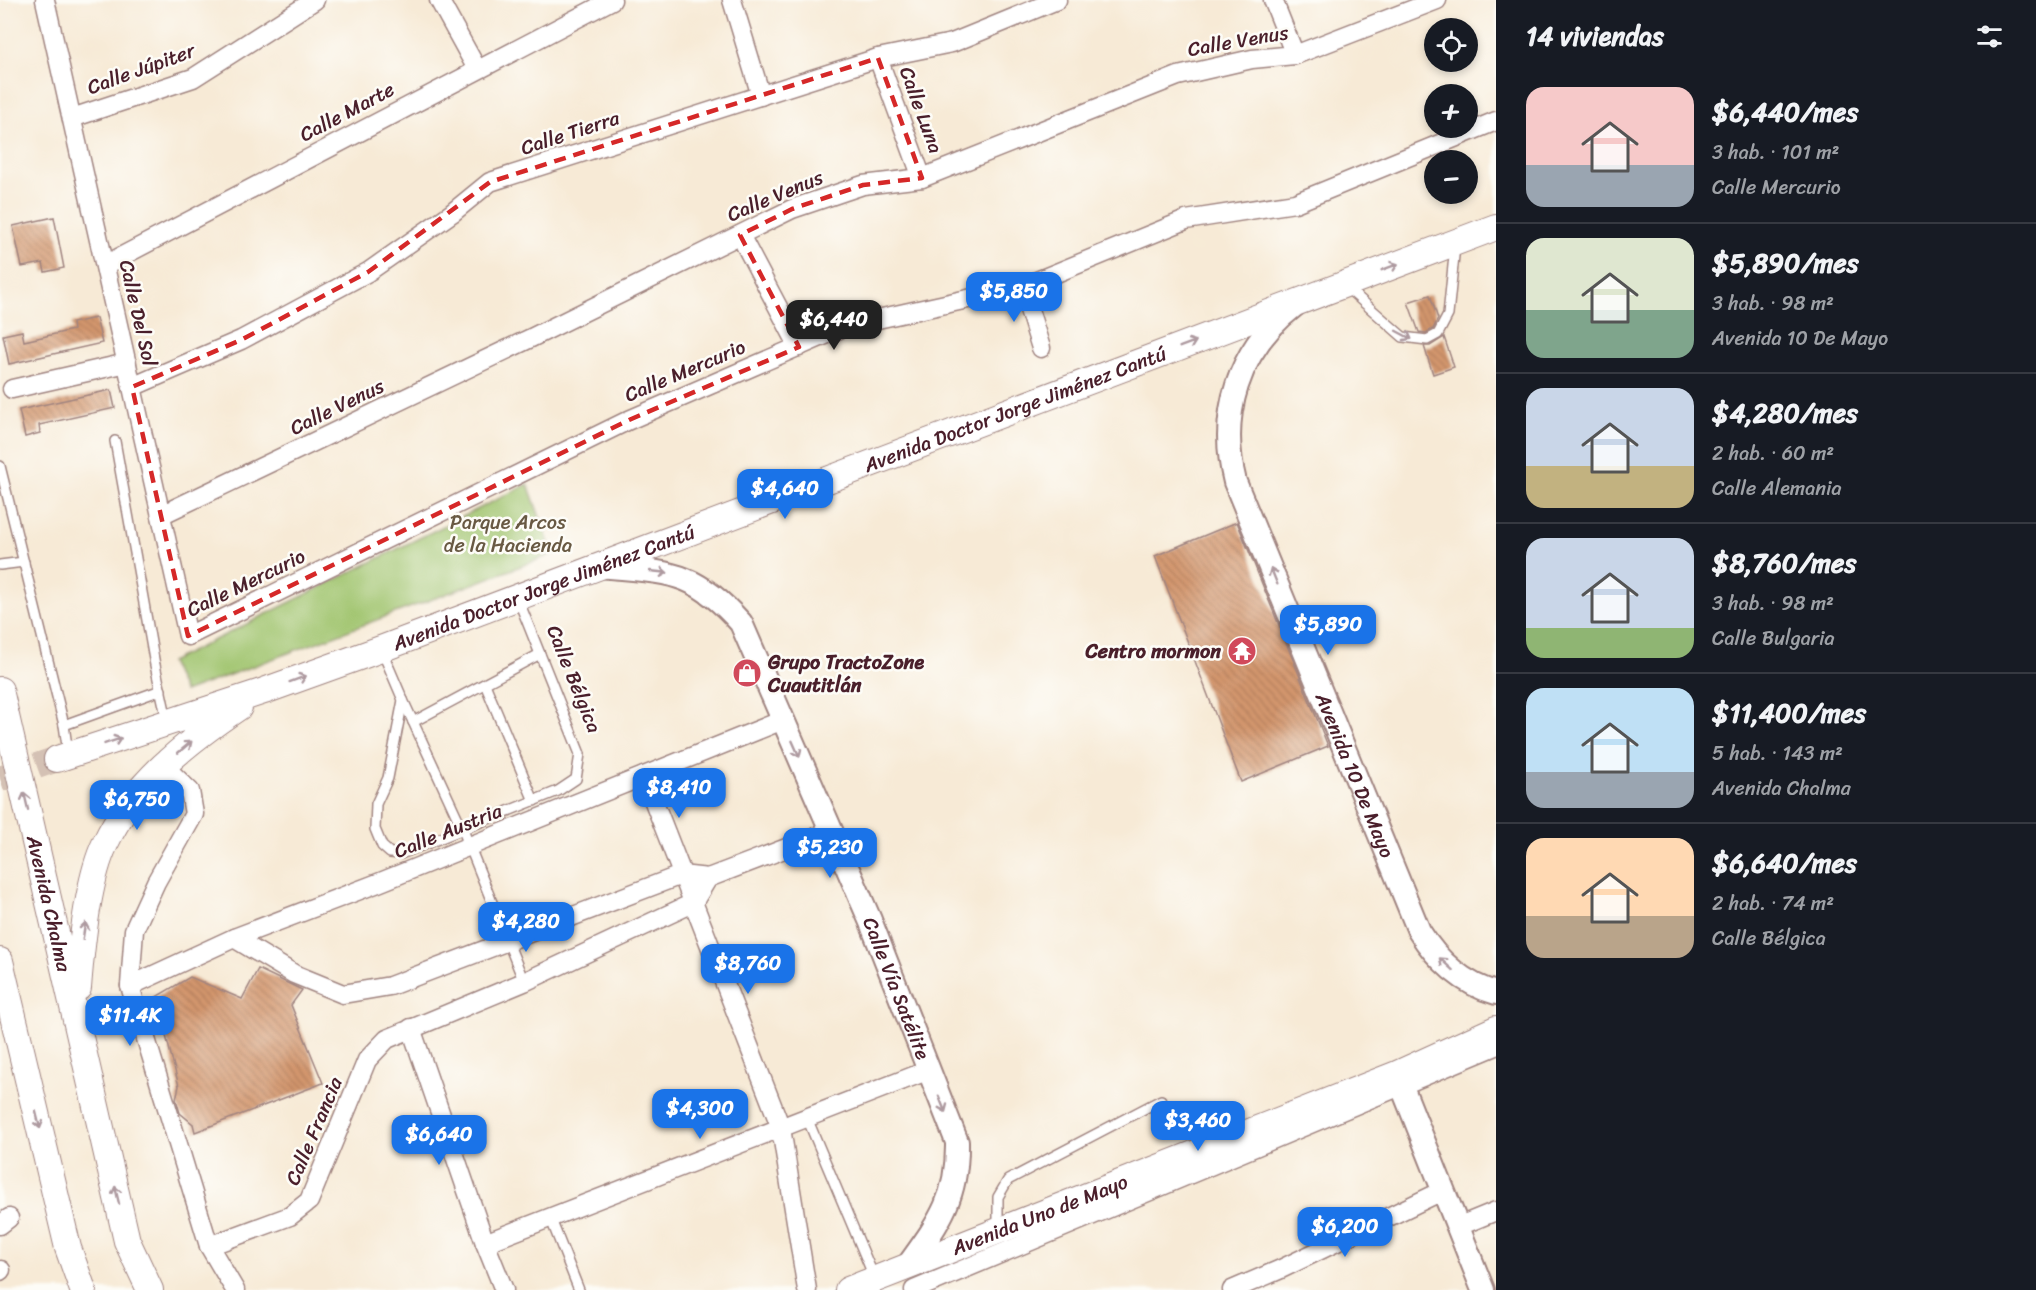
<!DOCTYPE html>
<html lang="es">
<meta charset="utf-8">
<style>
:root{--surface:#171b24;--page:#242831;--text:#f1f3f6;--muted:#9ea1a6;--line:#363941;--accent:#1a73e8}
body{margin:0;font-family:Sriracha,sans-serif;background:var(--page);color:var(--text);height:100vh;display:flex;flex-direction:column;font-size:22px;white-space:nowrap}
*{box-sizing:border-box;margin:0}
p{font-size:20px;color:var(--muted)}
.icon{flex:none;width:33px;height:33px;fill:none;stroke:currentColor;stroke-width:2;stroke-linecap:round;stroke-linejoin:round}
.map{position:relative;flex:1;overflow:hidden}
.drawer{display:flex;flex-direction:column;background:var(--surface);width:540px}
.drawer>*{flex:none}
.tools{position:absolute;left:1424px;top:18px;display:grid;gap:12px}
.tools a{display:grid;place-items:center;width:54px;height:54px;border-radius:50%;background:var(--surface);box-shadow:0 3px 9px #0003;font-size:30px}
.price{position:absolute;translate:-50% -51px;padding:0 14px;border-radius:12px;background:var(--accent);color:#fff;font-size:20px;line-height:39px;filter:drop-shadow(0 2px 3px #0008)}
.price::after{content:'';position:absolute;left:50%;top:36px;width:18px;height:14px;margin-left:-9px;background:inherit;clip-path:polygon(0 0,100% 0,50% 100%)}
.price.on{background:#222;color:#fff}
ul{padding:0;list-style:none}
li{display:flex;align-items:center;gap:18px;height:150px;padding:0 30px}
li+li{border-top:2px solid var(--line)}
li span{display:grid;place-items:center;flex:none;width:168px;height:120px;border-radius:18px;color:#555}
li>.icon{margin-inline-start:auto}
span .icon{width:72px;height:72px;fill:#fffc;stroke-width:1}
li b{font-size:26px}
h2{display:flex;justify-content:space-between;align-items:center;height:72px;padding:0 30px;font-size:26px}
main{display:flex;flex:1;min-height:0}
.map>svg:first-child{display:block}
</style>
<main>
<div class="map">
<svg width="1496" height="1290" viewBox="0 0 1496 1290">
<defs>
<pattern id="building-back-hatch" width="6" height="6" patternUnits="userSpaceOnUse" patternTransform="scale(1.5)"><rect width="6" height="6" fill="#d3966d"/><path d="M-1 5l2 2M0 0l6 6M5-1l2 2" fill="none" stroke="#ad7a5a"/></pattern>
</defs>
<rect width="100%" height="100%" fill="#fdfcf7"/>
<filter id="ink" filterUnits="userSpaceOnUse"><feTurbulence type="fractalNoise" baseFrequency=".0167" numOctaves="2"/><feDisplacementMap in="SourceGraphic" scale="12" xChannelSelector="R" yChannelSelector="G"/><feConvolveMatrix kernelMatrix="1 2 1 2 8 2 1 2 1" color-interpolation-filters="sRGB"/></filter>
<filter id="wash" filterUnits="userSpaceOnUse"><feTurbulence type="fractalNoise" baseFrequency=".008" numOctaves="4" result="noise"/><feDisplacementMap in="SourceGraphic" scale="24" xChannelSelector="R" yChannelSelector="G"/><feGaussianBlur stdDeviation="1.35" result="paint"/><feColorMatrix in="noise" values="0 0 0 0 0 0 0 0 0 0 0 0 0 0 0 0 0 1.4 0 .05"/><feComposite in="paint" operator="in"/></filter>
<g filter="url(#wash)">
<rect width="100%" height="100%" fill="#f7ead6"/>
<polygon fill="#a1c56f" stroke="#76724d" stroke-width="1.5" points="528,484 553,554 184,692 170,662"/>
<g id="blocks">
<g fill="url(#building-back-hatch)">
<polygon points="54,217 64,268 45,272 43,263 22,267 13,226"/>
<polygon points="1430,295 1438,319 1433,329 1426,333 1419,332 1408,302"/>
<polygon points="96,318 102,343 9,364 3,335 22,331 24,341 73,330 72,323"/>
<polygon points="1444,337 1454,367 1433,374 1424,346 1430,346"/>
<polygon points="111,390 115,408 39,425 40,433 25,437 19,410"/>
<polygon points="1237,522 1328,746 1241,782 1155,556"/>
<polygon points="258,969 302,990 291,1005 323,1083 195,1132 193,1124 180,1113 176,1099 179,1086 156,997 190,977 242,999"/>
</g>
</g>
</g>
<g filter="url(#ink)">
<use href="#blocks" fill-opacity="0" stroke="#a08480" stroke-width="1.5"/>
<g fill="none" stroke-linecap="round" stroke-linejoin="round">
<polyline stroke="#d4c1b4" stroke-width="26" stroke-dasharray="26 13" stroke-linecap="butt" points="0,779 57,759"/>
<g stroke="#a08480" stroke-width="12">
<g id="service">
<polyline points="1345,286 1403,337 1427,340 1438,334 1448,315 1455,246"/>
<polyline points="115,441 155,665 167,720"/>
<polyline points="0,466 64,725"/>
<polyline points="0,565 24,562"/>
<polyline points="382,651 403,700 388,778 376,804 375,829 382,846 390,853 401,854 558,791 576,779 580,754 518,599"/>
<polyline points="485,684 534,801"/>
<polyline points="403,700 463,830 524,982"/>
<polyline points="413,722 540,654"/>
<polyline points="68,753 64,725 161,690"/>
<polyline points="807,1118 874,1277"/>
<polyline points="550,1217 579,1290"/>
<polyline points="998,1227 998,1197 1008,1180 1161,1100"/>
</g>
</g>
<g stroke="#a08480" stroke-width="21">
<g id="minor">
<polyline points="45,0 188,636 629,420 846,326 1022,287 1186,220 1295,203 1496,121"/>
<polyline points="439,0 477,69"/>
<polyline points="732,0 761,96"/>
<polyline points="1273,0 1295,55"/>
<polyline points="878,58 922,178"/>
<polyline points="72,118 193,78 315,0"/>
<polyline points="740,235 799,347"/>
<polyline points="105,265 612,0"/>
<polyline points="1022,287 1041,348"/>
<polyline points="132,387 241,340 368,272 452,213 490,182 878,58 952,43 1057,0"/>
<polyline points="12,389 127,363"/>
<polyline points="161,515 531,338 792,209 863,185 922,178 1178,76 1252,59 1295,55 1437,0"/>
<polyline points="164,766 190,791 194,814 156,882 134,930 130,986 209,1246 235,1290"/>
<polyline points="644,776 781,1128 807,1290"/>
<polyline points="234,938 294,974 343,994 390,986 681,875 708,878 831,831"/>
<polyline points="130,986 234,938 378,883 783,720"/>
<polyline points="411,1028 485,1243 504,1290"/>
<polyline points="0,1225 9,1218"/>
<polyline points="1457,1227 1496,1211"/>
<polyline points="485,1243 929,1070"/>
<polyline points="209,1246 290,1216 309,1201 367,1060 387,1039 524,982 693,903 708,878"/>
<polyline points="0,1271 1,1270"/>
<polyline points="914,1290 1496,1046"/>
<polyline points="1232,1290 1281,1269 1442,1191"/>
</g>
</g>
<g stroke="#a08480" stroke-width="26">
<g id="tertiary">
<path id="s1" d="M 1294,306 C 1238,349 1218,415 1235,482 L 1419,931 C 1437,960 1463,984 1496,993"/>
<path id="s2" d="M 601,566 C 668,573 693,569 741,623 L 870,920 L 957,1142 C 958,1197 940,1221 909,1264"/>
<polyline points="1397,1074 1483,1290"/>
</g>
</g>
<g stroke="#a08480" stroke-width="28">
<g id="secondary">
<path id="s3" d="M 0,690 L 127,1241 L 150,1290"/>
<path id="s4" d="M 57,759 L 264,691 L 381,649 L 1496,227"/>
<polyline points="0,961 68,1248 83,1290"/>
<path d="M 78,988 C 81,949 88,879 105,844 C 132,785 187,742 239,707"/>
<path id="s5" d="M 848,1290 L 1397,1074 L 1496,1029"/>
</g>
</g>
<use href="#service" stroke="#fff" stroke-width="9"/>
<use href="#minor" stroke="#fff" stroke-width="18"/>
<use href="#tertiary" stroke="#fff" stroke-width="22"/>
<use href="#secondary" stroke="#fff" stroke-width="26"/>
</g>
<defs><path id="oneway-shaft" d="M-6 0H5M1.5-3L5.5 0L1.5 3" fill="none" stroke-width="1.6" stroke-linecap="round" stroke-linejoin="round" transform="scale(1.5)"/></defs>
<g stroke="#ae9aa0">
<use href="#oneway-shaft" transform="translate(1390 267) rotate(-21)"/>
<use href="#oneway-shaft" transform="translate(1404 335) rotate(28)"/>
<use href="#oneway-shaft" transform="translate(1188 344) rotate(-21)"/>
<use href="#oneway-shaft" transform="translate(659 572) rotate(6)"/>
<use href="#oneway-shaft" transform="translate(1274 576) rotate(-112)"/>
<use href="#oneway-shaft" transform="translate(298 679) rotate(-20)"/>
<use href="#oneway-shaft" transform="translate(113 741) rotate(-19)"/>
<use href="#oneway-shaft" transform="translate(185 747) rotate(-40)"/>
<use href="#oneway-shaft" transform="translate(796 749) rotate(66)"/>
<use href="#oneway-shaft" transform="translate(26 801) rotate(-103)"/>
<use href="#oneway-shaft" transform="translate(84 931) rotate(-81)"/>
<use href="#oneway-shaft" transform="translate(1446 964) rotate(-138)"/>
<use href="#oneway-shaft" transform="translate(942 1104) rotate(68)"/>
<use href="#oneway-shaft" transform="translate(38 1120) rotate(76)"/>
<use href="#oneway-shaft" transform="translate(117 1195) rotate(-103)"/>
</g>
</g>
<path fill="none" stroke="#d62828" stroke-width="4.5" stroke-dasharray="12 8" stroke-linejoin="round" d="M 878,58 L 922,178 L 863,185 L 792,209 L 740,235 L 799,347 L 629,420 L 188,636 L 132,387 L 241,340 L 368,272 L 490,182 Z"/>
<defs>
<g id="temple-disc" transform="scale(1.5)"><circle r="9.5" fill="#d1495b" stroke="#fdfcf7"/><path d="M0-6L5-2H3V0L6.5 2.5H4V6H1.5V3h-3V6H-4V2.5H-6.5L-3 0V-2H-5Z" fill="#fff"/></g>
<g id="shop-disc" transform="scale(1.5)"><circle r="9.5" fill="#d1495b" stroke="#fdfcf7"/><path d="M-5-2.5h2.3a2.7 3.5 0 0 1 5.4 0H5L5.5 6h-11ZM-1.5-2.5h3a1.5 2.3 0 0 0-3 0Z" fill="#fff"/></g>
</defs>
<g fill-rule="evenodd">
<use href="#temple-disc" x="1242" y="651"/>
<use href="#shop-disc" x="747" y="673"/>
</g>
<g text-anchor="middle" dominant-baseline="central" stroke-width="5" stroke-linejoin="round" paint-order="stroke">
<g font-size="20" fill="#4a1f2b" stroke="#fdfcf7">
<text transform="translate(1238 41) rotate(-10)">Calle Venus</text>
<text transform="translate(141 69) rotate(-20)">Calle Júpiter</text>
<text transform="translate(921 110) rotate(70)">Calle Luna</text>
<text transform="translate(347 112) rotate(-28)">Calle Marte</text>
<text transform="translate(570 133) rotate(-18)">Calle Tierra</text>
<text transform="translate(775 196) rotate(-23)">Calle Venus</text>
<text transform="translate(138 313) rotate(77)">Calle Del Sol</text>
<text transform="translate(685 371) rotate(-23)">Calle Mercurio</text>
<text transform="translate(337 407) rotate(-26)">Calle Venus</text>
<text stroke="none"><textPath href="#s4" startOffset="1020">Avenida Doctor Jorge Jiménez Cantú</textPath></text>
<text transform="translate(246 583) rotate(-26)">Calle Mercurio</text>
<text stroke="none"><textPath href="#s4" startOffset="516">Avenida Doctor Jorge Jiménez Cantú</textPath></text>
<text transform="translate(574 679) rotate(68)">Calle Bélgica</text>
<text stroke="none"><textPath href="#s1" startOffset="514">Avenida 10 De Mayo</textPath></text>
<text transform="translate(448 831) rotate(-22)">Calle Austria</text>
<text stroke="none"><textPath href="#s3" startOffset="219">Avenida Chalma</textPath></text>
<text stroke="none"><textPath href="#s2" startOffset="554">Calle Vía Satélite</textPath></text>
<text transform="translate(314 1131) rotate(-67)">Calle Francia</text>
<text stroke="none"><textPath href="#s5" startOffset="206">Avenida Uno de Mayo</textPath></text>
</g>
<g font-size="20" fill="#685943" stroke="#fdfcf7">
<text x="508" y="522">Parque Arcos<tspan x="508" dy="23">de la Hacienda</tspan></text>
</g>
<g font-size="20" font-weight="bold" fill="#4a1f2b" stroke="#fdfcf7" text-anchor="end">
<text x="1221" y="651">Centro mormon</text>
<text x="768" y="662" text-anchor="start">Grupo TractoZone<tspan x="768" dy="23">Cuautitlán</tspan></text>
</g>
</g>
</svg>
<div class="tools">
<a><svg class="icon" aria-label="locate" viewBox="0 0 24 24"><circle cx="12" cy="12" r="6"/><path d="M12 2v4M12 18v4M2 12h4M18 12h4"/></svg></a>
<a>+</a>
<a>−</a>
</div>
<b class="price" style="left:1014px;top:323px">$5,850</b>
<b class="price on" style="left:834px;top:351px">$6,440</b>
<b class="price" style="left:785px;top:520px">$4,640</b>
<b class="price" style="left:1328px;top:656px">$5,890</b>
<b class="price" style="left:679px;top:819px">$8,410</b>
<b class="price" style="left:137px;top:831px">$6,750</b>
<b class="price" style="left:830px;top:879px">$5,230</b>
<b class="price" style="left:526px;top:953px">$4,280</b>
<b class="price" style="left:748px;top:995px">$8,760</b>
<b class="price" style="left:130px;top:1047px">$11.4K</b>
<b class="price" style="left:700px;top:1140px">$4,300</b>
<b class="price" style="left:1198px;top:1152px">$3,460</b>
<b class="price" style="left:439px;top:1166px">$6,640</b>
<b class="price" style="left:1345px;top:1258px">$6,200</b>
</div>
<section class="drawer">
<h2>14 viviendas<svg class="icon" aria-label="filters" viewBox="0 0 24 24"><path d="M4 7h16M4 17h16"/><circle cx="9" cy="7" r="2"/><circle cx="15" cy="17" r="2"/></svg></h2>
<ul>
<li><span style="background:linear-gradient(#f6c9c9 65%,#9aa5b1 0)"><svg class="icon" aria-label="home" viewBox="0 0 24 24"><path d="M3 11l9-7 9 7M6 9v11h12V9"/></svg></span><div><b>$6,440/mes</b><p>3 hab. · 101 m²</p><p>Calle Mercurio</p></div></li>
<li><span style="background:linear-gradient(#dfe7d0 60%,#7fa58c 0)"><svg class="icon" aria-label="home" viewBox="0 0 24 24"><path d="M3 11l9-7 9 7M6 9v11h12V9"/></svg></span><div><b>$5,890/mes</b><p>3 hab. · 98 m²</p><p>Avenida 10 De Mayo</p></div></li>
<li><span style="background:linear-gradient(#c9d6e8 65%,#c2b280 0)"><svg class="icon" aria-label="home" viewBox="0 0 24 24"><path d="M3 11l9-7 9 7M6 9v11h12V9"/></svg></span><div><b>$4,280/mes</b><p>2 hab. · 60 m²</p><p>Calle Alemania</p></div></li>
<li><span style="background:linear-gradient(#c9d6e8 75%,#8fb573 0)"><svg class="icon" aria-label="home" viewBox="0 0 24 24"><path d="M3 11l9-7 9 7M6 9v11h12V9"/></svg></span><div><b>$8,760/mes</b><p>3 hab. · 98 m²</p><p>Calle Bulgaria</p></div></li>
<li><span style="background:linear-gradient(#bfe0f5 70%,#9aa5b1 0)"><svg class="icon" aria-label="home" viewBox="0 0 24 24"><path d="M3 11l9-7 9 7M6 9v11h12V9"/></svg></span><div><b>$11,400/mes</b><p>5 hab. · 143 m²</p><p>Avenida Chalma</p></div></li>
<li><span style="background:linear-gradient(#ffd9b3 65%,#b9a48a 0)"><svg class="icon" aria-label="home" viewBox="0 0 24 24"><path d="M3 11l9-7 9 7M6 9v11h12V9"/></svg></span><div><b>$6,640/mes</b><p>2 hab. · 74 m²</p><p>Calle Bélgica</p></div></li>
</ul>
</section>
</main>
